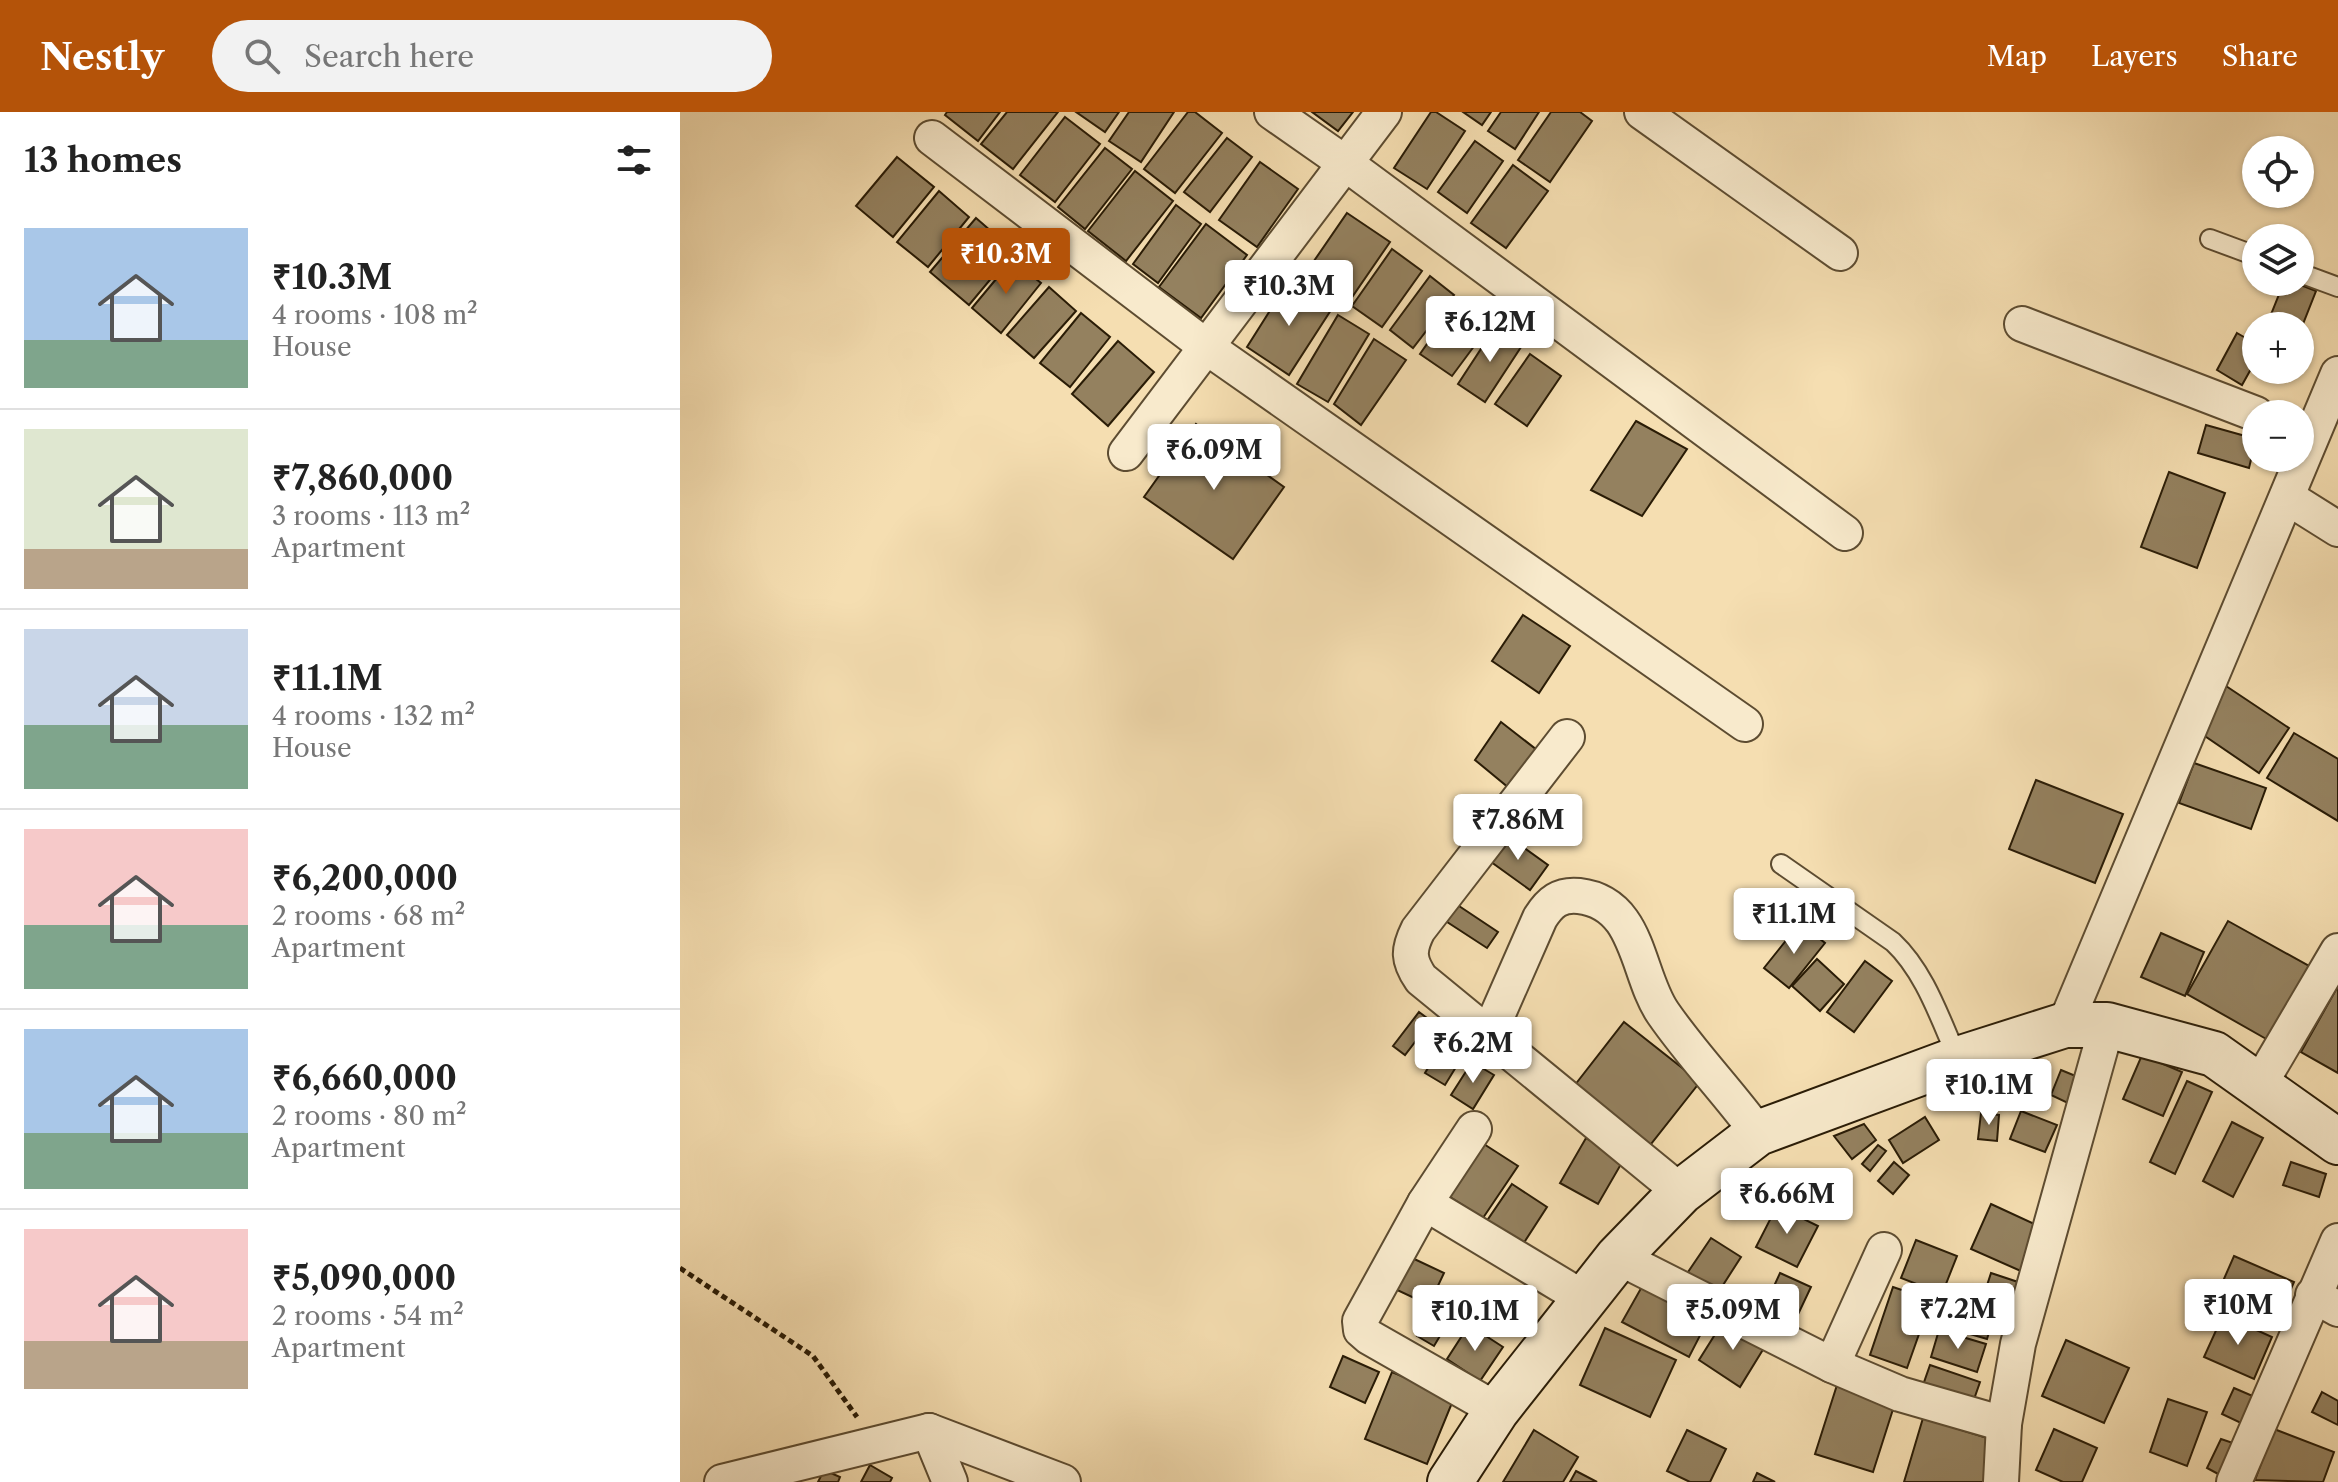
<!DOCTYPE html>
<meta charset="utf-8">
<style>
:root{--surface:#fff;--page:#f2f2f2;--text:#222;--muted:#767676;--line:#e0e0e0;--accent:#b45309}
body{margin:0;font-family:"Libre Caslon Text",serif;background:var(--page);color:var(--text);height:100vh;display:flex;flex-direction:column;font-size:30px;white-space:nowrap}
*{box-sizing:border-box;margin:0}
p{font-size:26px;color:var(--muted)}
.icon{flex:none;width:44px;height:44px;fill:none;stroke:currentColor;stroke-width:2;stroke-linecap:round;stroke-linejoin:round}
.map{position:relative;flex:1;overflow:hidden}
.sheet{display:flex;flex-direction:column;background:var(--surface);width:680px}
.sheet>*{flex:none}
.tools{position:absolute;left:1562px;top:24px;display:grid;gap:16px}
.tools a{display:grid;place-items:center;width:72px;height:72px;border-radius:50%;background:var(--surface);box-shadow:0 2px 6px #0004;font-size:40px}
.price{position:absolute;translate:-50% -68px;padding:0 18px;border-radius:8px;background:#fff;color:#222;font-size:26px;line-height:52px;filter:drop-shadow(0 2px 4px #0008)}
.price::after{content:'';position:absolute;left:50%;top:48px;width:24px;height:18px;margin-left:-12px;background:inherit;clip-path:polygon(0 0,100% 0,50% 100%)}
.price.active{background:var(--accent);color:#fff}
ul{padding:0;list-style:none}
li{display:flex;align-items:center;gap:24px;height:200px;padding:0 24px}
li+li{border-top:2px solid var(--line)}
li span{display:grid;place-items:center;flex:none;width:224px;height:160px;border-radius:0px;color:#555}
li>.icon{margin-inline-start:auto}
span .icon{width:96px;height:96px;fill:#fffc;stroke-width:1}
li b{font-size:34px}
h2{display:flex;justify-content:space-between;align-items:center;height:96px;padding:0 24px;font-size:34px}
header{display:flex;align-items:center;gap:48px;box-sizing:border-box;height:112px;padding:0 40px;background:var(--accent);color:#fff}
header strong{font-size:38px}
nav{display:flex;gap:44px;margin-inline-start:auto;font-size:28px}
.search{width:560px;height:72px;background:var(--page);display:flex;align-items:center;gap:20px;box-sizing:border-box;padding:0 28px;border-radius:44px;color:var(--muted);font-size:30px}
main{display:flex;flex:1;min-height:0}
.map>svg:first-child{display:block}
</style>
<header>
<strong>Nestly</strong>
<div class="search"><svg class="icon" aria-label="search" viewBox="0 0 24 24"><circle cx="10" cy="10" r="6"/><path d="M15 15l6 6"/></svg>Search here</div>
<nav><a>Map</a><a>Layers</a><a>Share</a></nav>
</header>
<main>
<section class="sheet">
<h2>13 homes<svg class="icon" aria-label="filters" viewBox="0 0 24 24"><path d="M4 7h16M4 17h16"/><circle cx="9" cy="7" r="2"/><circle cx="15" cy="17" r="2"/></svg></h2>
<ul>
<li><span style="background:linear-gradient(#a9c7e8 70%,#7fa58c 0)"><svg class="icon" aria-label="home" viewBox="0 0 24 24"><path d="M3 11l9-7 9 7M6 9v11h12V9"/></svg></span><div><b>₹10.3M</b><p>4 rooms · 108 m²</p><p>House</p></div></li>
<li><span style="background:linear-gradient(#dfe7d0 75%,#b9a48a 0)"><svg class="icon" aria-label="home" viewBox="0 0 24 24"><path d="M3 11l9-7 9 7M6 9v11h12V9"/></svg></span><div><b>₹7,860,000</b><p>3 rooms · 113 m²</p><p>Apartment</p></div></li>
<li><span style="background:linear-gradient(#c9d6e8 60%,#7fa58c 0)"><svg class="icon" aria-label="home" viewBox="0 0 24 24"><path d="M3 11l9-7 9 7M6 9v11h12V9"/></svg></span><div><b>₹11.1M</b><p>4 rooms · 132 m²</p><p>House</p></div></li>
<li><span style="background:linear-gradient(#f6c9c9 60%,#7fa58c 0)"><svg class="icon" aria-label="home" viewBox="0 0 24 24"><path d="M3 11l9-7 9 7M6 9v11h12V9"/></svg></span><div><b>₹6,200,000</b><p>2 rooms · 68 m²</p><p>Apartment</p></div></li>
<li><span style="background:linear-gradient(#a9c7e8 65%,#7fa58c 0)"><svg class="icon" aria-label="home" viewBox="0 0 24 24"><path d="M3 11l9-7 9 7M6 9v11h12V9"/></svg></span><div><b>₹6,660,000</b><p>2 rooms · 80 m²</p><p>Apartment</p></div></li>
<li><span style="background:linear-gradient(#f6c9c9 70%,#b9a48a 0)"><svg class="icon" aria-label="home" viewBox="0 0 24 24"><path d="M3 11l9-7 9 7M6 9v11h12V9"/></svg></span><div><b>₹5,090,000</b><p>2 rooms · 54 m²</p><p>Apartment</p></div></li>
</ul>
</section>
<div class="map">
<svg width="1658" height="1370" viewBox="0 0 1658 1370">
<rect width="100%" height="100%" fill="#f5deb1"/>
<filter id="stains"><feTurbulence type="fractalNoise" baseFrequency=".0025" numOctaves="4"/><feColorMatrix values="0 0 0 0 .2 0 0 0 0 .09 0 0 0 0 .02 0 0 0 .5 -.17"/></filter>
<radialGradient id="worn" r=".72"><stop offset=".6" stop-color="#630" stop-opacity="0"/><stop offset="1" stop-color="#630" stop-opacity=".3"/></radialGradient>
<g fill="#94815f" stroke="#2a1c06" stroke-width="2">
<polygon points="267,0 320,0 298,29 265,3"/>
<polygon points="327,0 378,0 333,57 301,32"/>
<polygon points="396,0 439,0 425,20"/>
<polygon points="449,0 494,0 461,50 429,29"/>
<polygon points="508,0 515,0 542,21 495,81 464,57"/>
<polygon points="632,0 673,0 658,19"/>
<polygon points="751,0 756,0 785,19 747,77 714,56"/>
<polygon points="783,0 811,0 802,13"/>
<polygon points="821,0 859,0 835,37 808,19"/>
<polygon points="871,0 900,0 912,9 870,70 838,48"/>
<polygon points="385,5 420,32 375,90 340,63"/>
<polygon points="547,26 572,45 530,100 504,80"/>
<polygon points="795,29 823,49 787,101 758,80"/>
<polygon points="425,36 452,57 405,117 378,95"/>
<polygon points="217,45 254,75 213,125 176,94"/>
<polygon points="580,50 618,77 577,135 539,108"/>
<polygon points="833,53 868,79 826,136 791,111"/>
<polygon points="455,59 493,89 446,149 408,119"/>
<polygon points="259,79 289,105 248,155 217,130"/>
<polygon points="496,93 521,112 478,171 453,152"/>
<polygon points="667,101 710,130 668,191 625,162"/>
<polygon points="296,106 334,139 289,193 250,160"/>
<polygon points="526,112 567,143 521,206 479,175"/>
<polygon points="712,137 742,159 702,215 672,194"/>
<polygon points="332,148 361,171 321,221 292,196"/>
<polygon points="750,164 774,183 733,236 710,218"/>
<polygon points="608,170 651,198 609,263 567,235"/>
<polygon points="1604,170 1613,170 1636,179 1621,217 1620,214 1613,214 1590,205"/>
<polygon points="369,175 396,199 354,246 327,223"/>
<polygon points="779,186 812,210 772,264 740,242"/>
<polygon points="401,201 430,225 390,275 360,251"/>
<polygon points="658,203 689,222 648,290 617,272"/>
<polygon points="816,214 843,232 805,290 778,272"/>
<polygon points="1557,221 1576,232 1576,248 1562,273 1537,258"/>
<polygon points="694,227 726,248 681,313 654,292"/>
<polygon points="438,229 474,260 428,314 392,282"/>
<polygon points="850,242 881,264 847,314 815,292"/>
<polygon points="956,309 1007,337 962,404 911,378"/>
<polygon points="516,312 604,375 553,447 464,385"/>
<polygon points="1526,313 1576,327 1569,356 1518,341"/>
<polygon points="1489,360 1545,381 1517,456 1461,435"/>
<polygon points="843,503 890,534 859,581 812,549"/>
<polygon points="1546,574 1609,616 1579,661 1516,618"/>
<polygon points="821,610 857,638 829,676 795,648"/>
<polygon points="1614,621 1658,647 1658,709 1587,666"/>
<polygon points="1514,651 1586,676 1571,717 1499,691"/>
<polygon points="1356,668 1443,702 1415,771 1329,737"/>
<polygon points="825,722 868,753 850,778 807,747"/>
<polygon points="773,790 818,820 807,836 761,806"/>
<polygon points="1548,809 1629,854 1588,928 1507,882"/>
<polygon points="1120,811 1145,831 1109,876 1084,856"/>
<polygon points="1481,821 1524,840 1505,884 1461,865"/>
<polygon points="1137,847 1164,872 1140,899 1112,874"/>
<polygon points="1185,849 1212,869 1174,920 1147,900"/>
<polygon points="1658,874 1658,961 1621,940"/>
<polygon points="739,900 751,909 725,943 713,934"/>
<polygon points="944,910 1020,970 967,1037 891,978"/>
<polygon points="767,925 787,937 765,973 745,961"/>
<polygon points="1462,943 1502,960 1483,1004 1443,987"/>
<polygon points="792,950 814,963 793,997 771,983"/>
<polygon points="1381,958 1403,967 1392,993 1371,983"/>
<polygon points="1507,969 1532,980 1495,1062 1470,1050"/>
<polygon points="1341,999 1377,1013 1365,1040 1330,1027"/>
<polygon points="1301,1001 1319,1003 1317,1029 1298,1027"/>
<polygon points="1245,1005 1259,1028 1223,1051 1209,1028"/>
<polygon points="1552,1010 1583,1026 1553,1085 1523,1069"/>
<polygon points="1184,1012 1196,1028 1172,1047 1154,1024"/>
<polygon points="906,1026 944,1047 918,1092 880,1071"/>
<polygon points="796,1027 838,1054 803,1106 762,1080"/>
<polygon points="1198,1033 1206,1039 1190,1059 1182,1052"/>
<polygon points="1214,1050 1229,1063 1213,1082 1198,1069"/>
<polygon points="1611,1050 1646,1062 1639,1085 1603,1073"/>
<polygon points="832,1072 867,1095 838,1140 802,1116"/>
<polygon points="1311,1092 1363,1116 1343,1160 1291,1137"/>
<polygon points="1097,1094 1138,1114 1117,1155 1076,1135"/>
<polygon points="1031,1126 1061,1145 1036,1184 1006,1163"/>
<polygon points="1236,1128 1277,1144 1262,1182 1221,1166"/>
<polygon points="1554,1144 1614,1170 1600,1202 1540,1176"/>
<polygon points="730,1145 764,1161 749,1193 715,1177"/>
<polygon points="1100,1161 1131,1175 1113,1213 1083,1198"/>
<polygon points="1311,1161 1347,1173 1335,1210 1299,1198"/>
<polygon points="964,1171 1029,1206 1009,1245 942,1210"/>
<polygon points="1213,1175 1251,1188 1227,1256 1190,1243"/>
<polygon points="756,1192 773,1202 754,1234 737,1224"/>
<polygon points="1286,1199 1313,1207 1307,1227 1280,1219"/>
<polygon points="1543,1203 1592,1225 1574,1267 1524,1245"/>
<polygon points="1046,1205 1087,1231 1060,1275 1019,1248"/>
<polygon points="789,1213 823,1235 800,1269 767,1247"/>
<polygon points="925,1216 996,1248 970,1305 900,1273"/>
<polygon points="1259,1218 1306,1232 1297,1260 1251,1245"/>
<polygon points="1386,1228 1449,1256 1424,1311 1362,1284"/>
<polygon points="663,1244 699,1260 685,1291 650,1275"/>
<polygon points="1250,1253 1300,1270 1292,1293 1242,1276"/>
<polygon points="712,1260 774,1286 747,1352 685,1327"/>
<polygon points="1157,1273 1215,1291 1193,1360 1135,1342"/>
<polygon points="1554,1276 1575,1285 1563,1312 1542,1302"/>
<polygon points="1642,1280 1658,1289 1658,1313 1632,1300"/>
<polygon points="1488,1287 1527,1300 1507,1354 1470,1340"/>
<polygon points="1243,1306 1317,1329 1304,1370 1224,1370"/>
<polygon points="1374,1317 1417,1336 1402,1370 1383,1370 1356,1358"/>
<polygon points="1594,1317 1654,1340 1643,1370 1575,1368"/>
<polygon points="854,1318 898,1345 883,1370 823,1370"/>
<polygon points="1007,1318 1046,1337 1030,1370 1010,1370 987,1359"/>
<polygon points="1541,1327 1556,1332 1542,1364 1527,1356"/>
<polygon points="190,1353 212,1366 210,1370 181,1370"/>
<polygon points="144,1358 160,1365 158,1370 138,1370"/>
<polygon points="896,1359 917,1370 890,1370"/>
<polygon points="1077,1361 1095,1370 1073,1370"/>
</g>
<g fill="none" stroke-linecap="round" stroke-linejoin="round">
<g stroke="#5d4c31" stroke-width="22">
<g id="service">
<polyline points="1530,127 1576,144"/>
<polyline points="1620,161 1658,175"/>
<path d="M 1101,752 L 1213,830 C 1245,860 1260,907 1278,947"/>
</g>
</g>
<g stroke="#5d4c31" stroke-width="38">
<g id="minor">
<polyline points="592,0 665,51 1165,421"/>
<polyline points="962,0 1160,141"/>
<polyline points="252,26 528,236 1065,612"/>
<polyline points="1342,212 1576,302"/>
<polyline points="446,341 704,0"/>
<polyline points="1607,385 1658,417"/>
<path d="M 887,625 L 738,818 C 728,838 728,848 741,867 L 1001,1080"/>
<polyline points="1385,913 1658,262"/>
<path d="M 809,922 L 860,806 C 870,790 880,782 899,784 C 960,791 956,862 983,901 C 1012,943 1048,980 1078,1021"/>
<polyline points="1578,975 1658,839"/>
<polyline points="794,1017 745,1091 680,1209 681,1218 689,1225 817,1298"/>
<polyline points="745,1091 903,1186"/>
<polyline points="938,1145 1152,1253 1204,1138"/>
<polyline points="1633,1183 1658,1197"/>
<polyline points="1152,1253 1220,1282 1324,1312"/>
<polyline points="249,1319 270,1370"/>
<polyline points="42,1370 249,1319 383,1370"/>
<polyline points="1321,1370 1324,1312 1338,1232 1427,913"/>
<polyline points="1554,1370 1658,1129"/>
</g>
</g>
<g stroke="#2a1c06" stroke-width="48">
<polyline id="secondary" points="770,1370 817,1298 938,1145 1001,1080 1078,1021 1278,947 1385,913 1427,913 1534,942 1658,1030"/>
</g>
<polyline stroke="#2a1c06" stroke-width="5" stroke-dasharray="6 4" stroke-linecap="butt" points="0,1156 133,1244 177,1305"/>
<use href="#service" stroke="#f8eacc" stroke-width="18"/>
<use href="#minor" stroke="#f8eacc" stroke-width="34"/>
<use href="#secondary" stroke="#f8eacc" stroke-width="44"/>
</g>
<rect width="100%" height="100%" filter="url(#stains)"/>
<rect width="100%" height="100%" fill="url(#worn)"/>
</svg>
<div class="tools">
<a><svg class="icon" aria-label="locate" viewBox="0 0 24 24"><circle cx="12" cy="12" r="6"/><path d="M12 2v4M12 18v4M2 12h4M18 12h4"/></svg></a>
<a><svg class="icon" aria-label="layers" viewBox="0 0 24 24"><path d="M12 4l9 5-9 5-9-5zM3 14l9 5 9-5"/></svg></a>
<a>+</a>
<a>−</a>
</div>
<b class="price active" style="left:326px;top:184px">₹10.3M</b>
<b class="price" style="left:609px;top:216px">₹10.3M</b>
<b class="price" style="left:810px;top:252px">₹6.12M</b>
<b class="price" style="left:534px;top:380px">₹6.09M</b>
<b class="price" style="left:838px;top:750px">₹7.86M</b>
<b class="price" style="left:1114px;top:844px">₹11.1M</b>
<b class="price" style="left:793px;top:973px">₹6.2M</b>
<b class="price" style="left:1309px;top:1015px">₹10.1M</b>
<b class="price" style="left:1107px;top:1124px">₹6.66M</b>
<b class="price" style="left:1558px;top:1235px">₹10M</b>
<b class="price" style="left:1278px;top:1239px">₹7.2M</b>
<b class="price" style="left:1053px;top:1240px">₹5.09M</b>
<b class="price" style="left:795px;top:1241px">₹10.1M</b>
</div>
</main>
